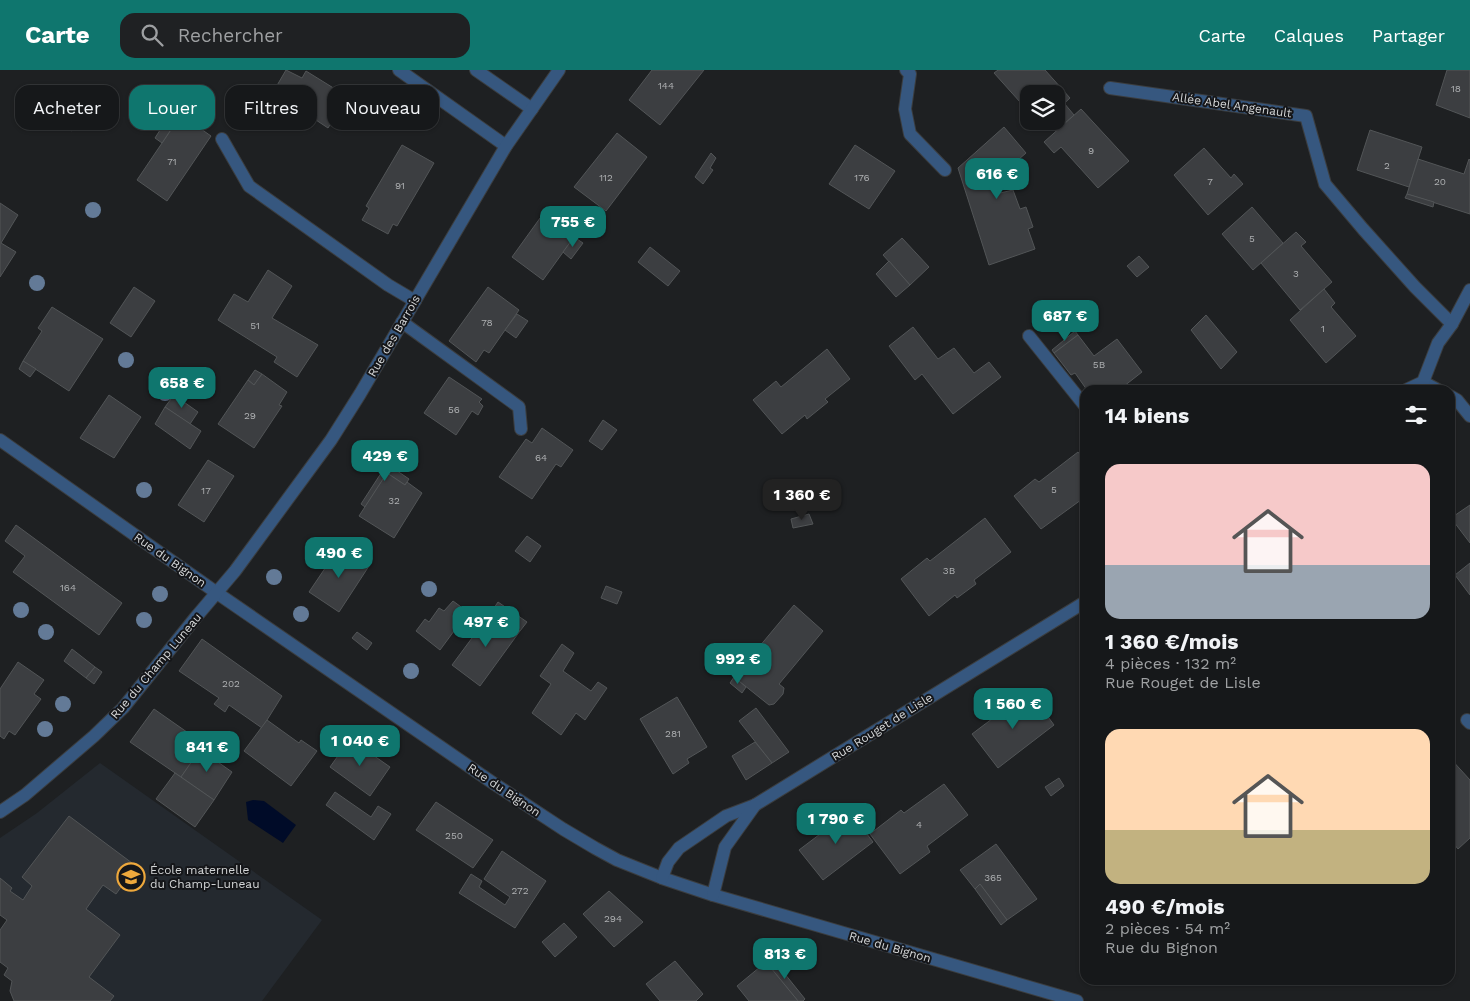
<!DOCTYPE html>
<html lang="fr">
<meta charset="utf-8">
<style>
:root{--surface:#16181a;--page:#1f2123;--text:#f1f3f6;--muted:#9ea0a2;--line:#353739;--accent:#0f766e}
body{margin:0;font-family:"Work Sans",sans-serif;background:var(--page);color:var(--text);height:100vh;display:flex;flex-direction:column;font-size:19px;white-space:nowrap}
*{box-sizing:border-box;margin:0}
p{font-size:16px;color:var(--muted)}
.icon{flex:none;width:28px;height:28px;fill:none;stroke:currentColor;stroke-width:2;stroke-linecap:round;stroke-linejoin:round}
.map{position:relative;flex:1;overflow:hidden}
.side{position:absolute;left:1080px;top:315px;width:375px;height:600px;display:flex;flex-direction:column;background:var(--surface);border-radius:15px;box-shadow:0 1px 4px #0004,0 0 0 1px var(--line)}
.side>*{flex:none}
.top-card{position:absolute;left:15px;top:15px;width:475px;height:45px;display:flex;gap:10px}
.controls{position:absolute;left:1020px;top:15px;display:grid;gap:10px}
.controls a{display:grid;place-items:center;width:45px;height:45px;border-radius:10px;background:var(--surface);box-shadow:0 1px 4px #0004,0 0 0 1px var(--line);font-size:25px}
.price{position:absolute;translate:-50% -42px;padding:0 11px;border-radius:10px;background:var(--accent);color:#fff;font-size:16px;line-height:32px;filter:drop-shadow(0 1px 2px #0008)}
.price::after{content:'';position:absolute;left:50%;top:30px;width:15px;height:11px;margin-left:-8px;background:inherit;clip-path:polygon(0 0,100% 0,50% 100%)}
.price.selected{background:#222;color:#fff}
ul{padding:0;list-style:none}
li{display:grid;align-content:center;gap:10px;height:265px;padding:0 25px}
li span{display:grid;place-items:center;height:155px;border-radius:15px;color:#555}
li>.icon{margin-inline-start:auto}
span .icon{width:90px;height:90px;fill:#fffc;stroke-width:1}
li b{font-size:21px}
h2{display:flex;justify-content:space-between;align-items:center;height:60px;padding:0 25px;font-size:21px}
.chip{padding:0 18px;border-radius:15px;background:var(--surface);box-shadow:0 1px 4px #0004,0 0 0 1px var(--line);font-size:18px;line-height:45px}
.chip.selected{background:var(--accent);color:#fff}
header{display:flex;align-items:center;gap:30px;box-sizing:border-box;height:70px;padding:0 25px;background:var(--accent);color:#fff}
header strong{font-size:24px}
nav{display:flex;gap:28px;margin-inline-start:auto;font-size:18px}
.search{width:350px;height:45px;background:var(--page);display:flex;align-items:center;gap:12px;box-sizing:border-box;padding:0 18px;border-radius:15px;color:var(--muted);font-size:19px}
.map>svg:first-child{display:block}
</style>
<header>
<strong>Carte</strong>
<div class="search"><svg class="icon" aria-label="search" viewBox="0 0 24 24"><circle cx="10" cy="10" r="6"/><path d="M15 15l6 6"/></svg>Rechercher</div>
<nav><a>Carte</a><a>Calques</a><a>Partager</a></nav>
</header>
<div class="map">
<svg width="1470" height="931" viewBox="0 0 1470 931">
<rect width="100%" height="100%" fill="#1e2022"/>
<polygon fill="#24292f" points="100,693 322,850 262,931 14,931 10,921 12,911 4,905 8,898 0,892 0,860 7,850 0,845 0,768 37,743"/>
<polygon fill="#000b28" points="253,730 264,731 296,755 283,773 248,750 246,732"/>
<g fill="#3c3e41" stroke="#525557">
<polygon points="286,0 302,8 306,1 348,27 328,58 307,44 304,48 286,37 280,46 265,36"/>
<polygon points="652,0 704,0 660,55 629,30"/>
<polygon points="998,0 1045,0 1070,28 1056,41 1056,24 1029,24 1029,42 994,3"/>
<polygon points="1447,0 1470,0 1470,48 1436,35"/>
<polygon points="59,21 86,38 72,61 45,42"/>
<polygon points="1064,33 1074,45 1056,61 1046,51 1056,51 1056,41"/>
<polygon points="1081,39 1129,91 1098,118 1061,77 1054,83 1044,72"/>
<polygon points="181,45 211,66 167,131 137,110"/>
<polygon points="162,57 170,61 162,73 155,68"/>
<polygon points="1004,57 1026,83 995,110 1000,123 1013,120 1020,139 1026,137 1033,157 1028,159 1035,179 989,195 958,98"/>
<polygon points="1370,60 1422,77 1409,117 1357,100"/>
<polygon points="617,63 647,87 606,141 574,117"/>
<polygon points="402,75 434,93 397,156 393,154 388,164 362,150 369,138 366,136"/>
<polygon points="855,75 895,101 869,139 829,114"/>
<polygon points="1204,78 1231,108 1234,104 1243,114 1208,145 1174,105"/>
<polygon points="711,83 716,88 710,98 713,100 703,114 695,107"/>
<polygon points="1418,89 1464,104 1469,89 1470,90 1470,144 1407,124"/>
<polygon points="1407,124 1434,132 1433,137 1405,128"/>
<polygon points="0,133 18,145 1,173 16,182 0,207"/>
<polygon points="1252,137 1283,173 1253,200 1222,164"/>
<polygon points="543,144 574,167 543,210 512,187"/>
<polygon points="1296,162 1306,172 1301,176 1332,212 1300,240 1261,193"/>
<polygon points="574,167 583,173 571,189 563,182"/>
<polygon points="902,168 929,197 910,215 883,185"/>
<polygon points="650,177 680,201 668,216 638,192"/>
<polygon points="1139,186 1149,197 1137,207 1127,196"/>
<polygon points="889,191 910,215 896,227 876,204"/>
<polygon points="268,200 292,216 272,248 318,275 297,307 274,292 277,287 218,250 234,224 248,232"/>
<polygon points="134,217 155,231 131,267 110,253"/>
<polygon points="488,217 519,240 489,283 484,280 476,292 449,271"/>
<polygon points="1324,219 1335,233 1331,237 1356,266 1326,293 1290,250"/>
<polygon points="52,237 103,269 69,321 23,291 42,261 38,258"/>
<polygon points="517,244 528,251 516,268 505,260"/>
<polygon points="1206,245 1237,282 1221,299 1191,260"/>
<polygon points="913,257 938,289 954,278 974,303 989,292 1001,307 953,344 922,304 915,310 889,276"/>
<polygon points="1075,261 1078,265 1054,283 1052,280"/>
<polygon points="1078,265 1094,286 1117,269 1142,302 1119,320 1116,320 1115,318 1113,320 1087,320 1075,303 1071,305 1054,283"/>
<polygon points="827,279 850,309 825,329 828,332 807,349 805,345 782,364 753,330 776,311 781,317"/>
<polygon points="23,291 36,299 30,307 19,299"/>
<polygon points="255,300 262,304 254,315 248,310"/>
<polygon points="262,304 287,322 279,335 282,336 254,378 218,354 248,310 254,315"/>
<polygon points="449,307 482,329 479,332 483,336 478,345 472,341 456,365 424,343"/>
<polygon points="109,325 141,347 114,388 80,368"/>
<polygon points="174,325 198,342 190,354 165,337"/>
<polygon points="165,337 201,361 190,379 155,354"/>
<polygon points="603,350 617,360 602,380 589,371"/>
<polygon points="542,358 573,380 561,397 556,394 532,429 499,407 526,369 532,373"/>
<polygon points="1078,382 1085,391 1085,427 1041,459 1014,426 1035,409 1039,412"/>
<polygon points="208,390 234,406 204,452 178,435"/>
<polygon points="387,394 409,409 405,415 387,403 365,437 361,434"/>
<polygon points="387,403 405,415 407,412 422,423 394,468 359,446"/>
<polygon points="1470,435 1470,473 1451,448"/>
<polygon points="809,444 813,454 793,458 791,449"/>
<polygon points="985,448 1011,482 974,510 976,514 957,528 955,525 929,546 901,509 927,488 930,491"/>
<polygon points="16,455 122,533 99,565 13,502 25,486 5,471"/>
<polygon points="527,466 541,476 530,492 515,481"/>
<polygon points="340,476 369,496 339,542 309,522"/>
<polygon points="1470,493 1470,525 1455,505"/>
<polygon points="606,516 622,522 617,534 601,528"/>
<polygon points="453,531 468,542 440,580 416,561 425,549 429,552 439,538 444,541"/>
<polygon points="498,532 527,552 520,561 492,541"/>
<polygon points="794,535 823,561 779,614 784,618 783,624 774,634 769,635 734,607"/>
<polygon points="492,541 520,561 480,616 452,595"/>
<polygon points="357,562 372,573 367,580 352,568"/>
<polygon points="202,569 282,626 262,658 229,635 225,642 214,634 219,628 179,601"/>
<polygon points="562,574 574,583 563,601 591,621 598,612 607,618 585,650 576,643 561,665 532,643 551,614 540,606"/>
<polygon points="72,579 95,597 86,608 64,591"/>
<polygon points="18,592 44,610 34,624 41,629 15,665 9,661 4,669 0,666 0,619"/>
<polygon points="95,597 102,602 94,614 86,608"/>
<polygon points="734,607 746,617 742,623 730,613"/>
<polygon points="1029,621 1054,655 998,698 972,664"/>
<polygon points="677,627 707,677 687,689 689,693 673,704 640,649"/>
<polygon points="756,638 789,682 772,693 739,651"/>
<polygon points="154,639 204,674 181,707 130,672"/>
<polygon points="267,650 299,673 301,670 317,681 291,716 244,681"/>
<polygon points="350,669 390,697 370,726 330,697"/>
<polygon points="755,672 772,693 746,710 732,686"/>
<polygon points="204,674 220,684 215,690 232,702 214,730 181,707"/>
<polygon points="1450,688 1470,710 1470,768 1458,779 1450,769"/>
<polygon points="175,703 214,730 195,757 156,729"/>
<polygon points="1059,708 1064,716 1051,726 1045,717"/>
<polygon points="944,714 968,745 927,776 930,782 900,804 870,764 901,740 904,743"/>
<polygon points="335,722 371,747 378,736 391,744 374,770 326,735"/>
<polygon points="436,732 493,770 473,798 416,760"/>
<polygon points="847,738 873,772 823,810 799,780 832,755 830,751"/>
<polygon points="69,746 136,796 116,824 103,815 86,839 120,865 89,907 114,926 110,931 14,931 10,921 12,911 4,905 8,898 0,892 0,860 7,850 0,845 0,808 12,818 10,821 23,830 32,816 22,807"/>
<polygon points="830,751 832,755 821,764 819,760"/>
<polygon points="996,774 1037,829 1007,850 980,814 975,819 960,800"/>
<polygon points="502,781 546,811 515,858 459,823 471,804 482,811 479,817 505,835 510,827 484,809"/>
<polygon points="980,814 1007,850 1001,855 975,819"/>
<polygon points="609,821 643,852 614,877 583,844"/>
<polygon points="564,853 577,867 555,887 542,872"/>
<polygon points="772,888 805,929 803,931 798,931 766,892"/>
<polygon points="675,891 703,924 696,931 660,931 646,914"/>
<polygon points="766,892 798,931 749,931 737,916"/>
</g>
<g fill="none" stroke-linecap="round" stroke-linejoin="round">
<g stroke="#3b3d3f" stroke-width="14">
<g id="service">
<polyline points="476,0 532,39"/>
<polyline points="906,0 910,4 905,39 910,64 945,100"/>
<polyline points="222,69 249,116 388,215 415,231"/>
<polyline points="402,252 519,337 521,359"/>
<polyline points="1029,266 1085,336"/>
<polyline points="1467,650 1470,653"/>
</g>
</g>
<g stroke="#3b3d3f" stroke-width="14">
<g id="minor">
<polyline points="399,0 506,76"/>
<polyline points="1110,18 1306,46 1325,114 1363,159 1415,217 1452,254"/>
<polyline points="1423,312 1438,320"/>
<polyline points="1406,320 1423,312 1438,273 1452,254 1470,220"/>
<polyline points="1450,326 1457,330 1470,346"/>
<polyline points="0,370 217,523 493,713 563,759 595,778 617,790 662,808 713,825 1077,931"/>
<polyline points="0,742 25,725 94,666 123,638 196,547 235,501 331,370 360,324 506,76 559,0"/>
<polyline points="662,808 668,792 679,778 726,746 755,735 1085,532"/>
<polyline points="713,825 725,777 755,735"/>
</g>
</g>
<use href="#service" stroke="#36577f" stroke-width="12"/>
<use href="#minor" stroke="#36577f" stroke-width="12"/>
</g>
<g fill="#637a97">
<circle cx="93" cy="140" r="8"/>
<circle cx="37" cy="213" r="8"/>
<circle cx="126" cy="290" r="8"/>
<circle cx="165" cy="323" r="8"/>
<circle cx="144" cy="420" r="8"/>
<circle cx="274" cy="507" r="8"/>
<circle cx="429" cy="519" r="8"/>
<circle cx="160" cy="524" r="8"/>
<circle cx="21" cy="540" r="8"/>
<circle cx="301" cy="544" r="8"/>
<circle cx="144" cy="550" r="8"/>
<circle cx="46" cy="562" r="8"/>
<circle cx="411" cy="601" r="8"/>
<circle cx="63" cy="634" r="8"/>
<circle cx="45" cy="659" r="8"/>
</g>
<defs>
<g id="school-ring" transform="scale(1.4375)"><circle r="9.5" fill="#151619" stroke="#eea83c" stroke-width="1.5"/><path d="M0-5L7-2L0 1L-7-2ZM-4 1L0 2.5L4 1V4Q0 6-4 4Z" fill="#eea83c"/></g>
</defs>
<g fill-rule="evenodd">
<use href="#school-ring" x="131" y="807"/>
</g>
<g text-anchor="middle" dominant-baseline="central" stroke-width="4" stroke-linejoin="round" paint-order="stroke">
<g font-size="10" fill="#aeb0b2">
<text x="666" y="15">144</text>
<text x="1456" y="18">18</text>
<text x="1091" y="80">9</text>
<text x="172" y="91">71</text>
<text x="1387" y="95">2</text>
<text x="606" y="107">112</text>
<text x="862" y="107">176</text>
<text x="1210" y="111">7</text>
<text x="1440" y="111">20</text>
<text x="400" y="115">91</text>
<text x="1252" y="168">5</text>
<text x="1296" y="203">3</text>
<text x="487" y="252">78</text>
<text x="255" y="255">51</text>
<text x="1323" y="258">1</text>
<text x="1099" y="294">5B</text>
<text x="454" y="339">56</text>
<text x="250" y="345">29</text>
<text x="541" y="387">64</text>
<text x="1054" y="419">5</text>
<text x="206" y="420">17</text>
<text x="394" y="430">32</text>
<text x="949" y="500">3B</text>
<text x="68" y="517">164</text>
<text x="231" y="613">202</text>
<text x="673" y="663">281</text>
<text x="919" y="754">4</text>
<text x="454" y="765">250</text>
<text x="993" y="807">365</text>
<text x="520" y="820">272</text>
<text x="613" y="848">294</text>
</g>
<g font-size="12" fill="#d4d6d7" stroke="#151619">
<text transform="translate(1232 35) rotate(8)">Allée Abel Angenault</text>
<text transform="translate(394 266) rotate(-60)">Rue des Barrois</text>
<text transform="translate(170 490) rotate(35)">Rue du Bignon</text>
<text transform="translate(156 596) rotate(-50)">Rue du Champ Luneau</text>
<text transform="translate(882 657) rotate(-32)">Rue Rouget de Lisle</text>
<text transform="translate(504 720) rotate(34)">Rue du Bignon</text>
<text transform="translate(890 877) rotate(16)">Rue du Bignon</text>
</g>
<g font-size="12" fill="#d4d6d7" stroke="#151619" text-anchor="start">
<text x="150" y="800">École maternelle<tspan x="150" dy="14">du Champ-Luneau</tspan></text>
</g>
</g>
</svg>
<div class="controls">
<a><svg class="icon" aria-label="layers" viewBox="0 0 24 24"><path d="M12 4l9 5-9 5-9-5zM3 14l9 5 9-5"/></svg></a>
</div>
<b class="price" style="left:997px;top:130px">616 €</b>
<b class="price" style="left:573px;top:178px">755 €</b>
<b class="price" style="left:1065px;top:272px">687 €</b>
<b class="price" style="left:182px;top:339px">658 €</b>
<b class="price" style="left:385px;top:412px">429 €</b>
<b class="price selected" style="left:802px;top:451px">1 360 €</b>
<b class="price" style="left:339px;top:509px">490 €</b>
<b class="price" style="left:486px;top:578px">497 €</b>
<b class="price" style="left:738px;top:615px">992 €</b>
<b class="price" style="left:1013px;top:660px">1 560 €</b>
<b class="price" style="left:360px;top:697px">1 040 €</b>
<b class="price" style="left:207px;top:703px">841 €</b>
<b class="price" style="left:836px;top:775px">1 790 €</b>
<b class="price" style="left:785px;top:910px">813 €</b>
<div class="top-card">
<a class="chip">Acheter</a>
<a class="chip selected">Louer</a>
<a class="chip">Filtres</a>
<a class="chip">Nouveau</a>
</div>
<section class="side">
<h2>14 biens<svg class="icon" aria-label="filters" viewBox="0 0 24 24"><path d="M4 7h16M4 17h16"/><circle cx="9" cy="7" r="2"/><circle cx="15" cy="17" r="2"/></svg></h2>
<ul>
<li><span style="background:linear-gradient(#f6c9c9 65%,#9aa5b1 0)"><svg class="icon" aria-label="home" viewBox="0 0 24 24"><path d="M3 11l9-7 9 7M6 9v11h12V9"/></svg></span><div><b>1 360 €/mois</b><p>4 pièces · 132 m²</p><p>Rue Rouget de Lisle</p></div></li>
<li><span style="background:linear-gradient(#ffd9b3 65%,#c2b280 0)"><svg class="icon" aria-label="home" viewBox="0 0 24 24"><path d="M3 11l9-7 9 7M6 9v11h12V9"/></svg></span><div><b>490 €/mois</b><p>2 pièces · 54 m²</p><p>Rue du Bignon</p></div></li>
</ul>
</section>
</div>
